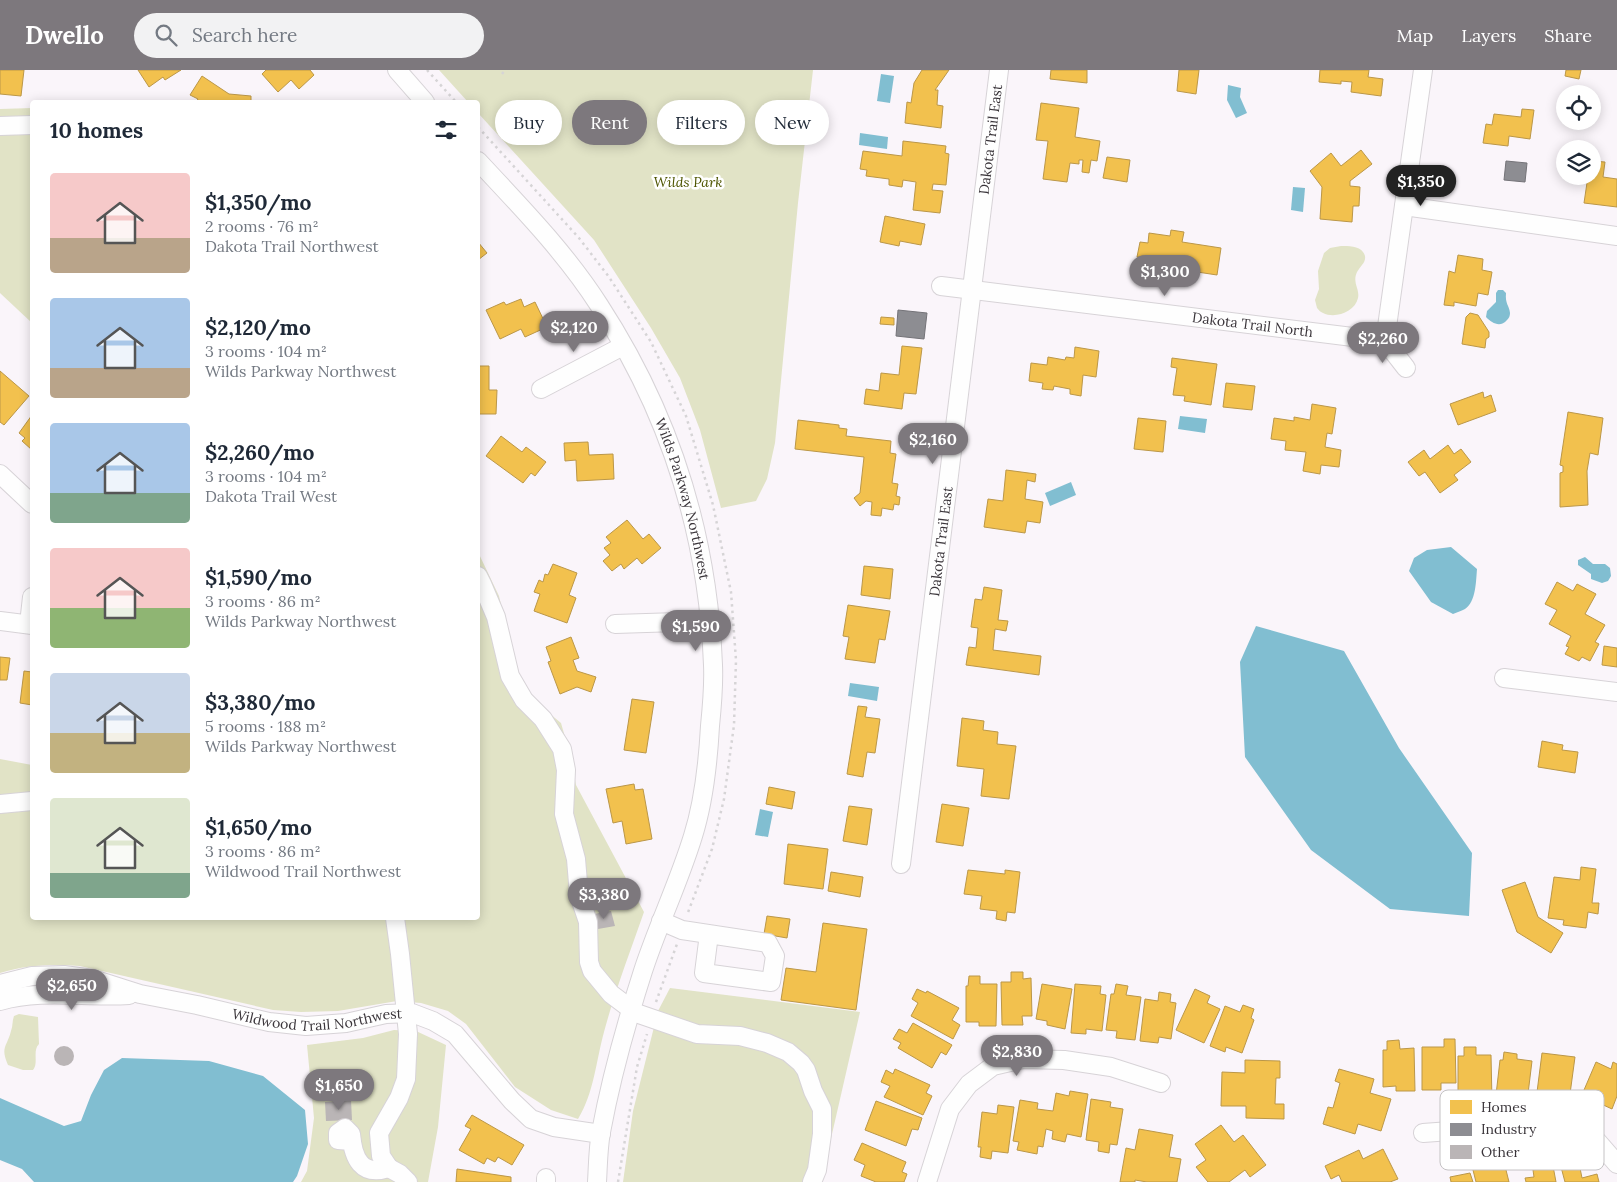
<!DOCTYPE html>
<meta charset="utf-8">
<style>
:root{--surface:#fff;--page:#f2f2f3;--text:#1f2937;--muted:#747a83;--accent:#7d787d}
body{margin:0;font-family:Lora,serif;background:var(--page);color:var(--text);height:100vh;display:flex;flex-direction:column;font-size:19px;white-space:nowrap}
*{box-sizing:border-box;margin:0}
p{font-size:16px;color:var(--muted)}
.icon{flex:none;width:28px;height:28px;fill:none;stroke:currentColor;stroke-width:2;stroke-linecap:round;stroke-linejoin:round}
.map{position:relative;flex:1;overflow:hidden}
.panel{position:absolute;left:30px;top:30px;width:450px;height:820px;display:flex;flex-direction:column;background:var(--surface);border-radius:5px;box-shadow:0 2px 12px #0003}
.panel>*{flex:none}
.banner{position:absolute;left:495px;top:30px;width:475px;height:45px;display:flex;gap:10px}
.controls{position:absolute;left:1556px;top:15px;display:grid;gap:10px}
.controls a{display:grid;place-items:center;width:45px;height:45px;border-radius:50%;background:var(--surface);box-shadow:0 2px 12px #0003;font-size:25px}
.price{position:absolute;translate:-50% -42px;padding:0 11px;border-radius:18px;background:var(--accent);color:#fff;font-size:16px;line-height:32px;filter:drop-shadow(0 1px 2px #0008)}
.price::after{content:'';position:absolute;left:50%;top:30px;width:15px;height:11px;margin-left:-8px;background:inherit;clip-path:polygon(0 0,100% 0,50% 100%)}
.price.on{background:#222;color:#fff}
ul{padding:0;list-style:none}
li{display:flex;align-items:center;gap:15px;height:125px;padding:0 20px}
li span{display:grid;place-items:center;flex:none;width:140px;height:100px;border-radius:5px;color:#555}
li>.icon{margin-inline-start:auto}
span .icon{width:60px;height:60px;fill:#fffc;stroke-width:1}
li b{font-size:21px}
h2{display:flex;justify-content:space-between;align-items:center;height:60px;padding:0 20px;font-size:21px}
.tag{padding:0 18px;border-radius:22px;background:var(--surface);box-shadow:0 2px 12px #0003;font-size:18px;line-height:45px}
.tag.on{background:var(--accent);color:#fff}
header{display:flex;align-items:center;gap:30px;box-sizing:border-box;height:70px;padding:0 25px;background:var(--accent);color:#fff}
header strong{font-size:24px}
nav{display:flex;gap:28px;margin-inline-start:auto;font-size:18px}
.search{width:350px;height:45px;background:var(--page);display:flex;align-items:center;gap:12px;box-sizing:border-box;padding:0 18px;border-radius:28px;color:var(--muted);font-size:19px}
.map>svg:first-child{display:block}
</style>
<header>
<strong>Dwello</strong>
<div class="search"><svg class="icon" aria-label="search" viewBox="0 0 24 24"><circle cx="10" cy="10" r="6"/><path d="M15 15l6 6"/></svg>Search here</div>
<nav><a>Map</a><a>Layers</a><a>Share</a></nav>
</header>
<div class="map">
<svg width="1617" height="1112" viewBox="0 0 1617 1112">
<rect width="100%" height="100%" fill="#faf5fa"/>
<g fill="#e1e3c6">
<polygon points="439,0 813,0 798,133 775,373 767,409 756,431 721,438 700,360 680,308 651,258 594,170 478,43 478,32 468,32"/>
<polygon points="32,38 32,253 0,223 0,39"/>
<path d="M 1341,176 C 1348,176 1359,176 1363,182 C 1369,190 1361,195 1357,202 C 1352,213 1360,219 1358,228 C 1355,242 1335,249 1323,243 C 1320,242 1319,240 1317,238 L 1315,230 L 1319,219 L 1318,201 L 1324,183 L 1330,178 Z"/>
<path d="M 478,482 L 499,526 L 518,607 L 532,629 L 561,653 L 571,688 L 576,715 L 644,842 C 630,882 615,921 604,962 C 596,991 594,1023 578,1049 L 551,1040 L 515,1017 L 466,954 L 448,941 L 421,933 L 397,931 L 338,941 L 301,942 L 273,940 L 80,896 C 52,894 27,895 0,903 L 0,689 L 32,695 L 32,848 L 478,848 Z"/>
<polygon points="670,918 860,942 821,1112 623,1112 633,1041 658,941"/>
<path d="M 19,944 L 38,947 L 39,974 C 32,981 39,993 33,1000 L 23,1000 L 8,995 C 0,977 7,977 11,961 C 13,956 12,951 14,946 Z"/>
<polygon points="394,960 416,961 446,975 438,1057 428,1112 301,1112 307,1101 314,1048 307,975 363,968"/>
</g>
<g fill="#81bed1">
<polygon points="881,4 894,6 890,33 877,31"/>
<polygon points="1228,15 1241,18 1240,27 1247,43 1236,48 1227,30"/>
<polygon points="860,63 888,67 887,79 859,75"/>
<polygon points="1293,117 1305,118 1303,142 1291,140"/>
<path d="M 1498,220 L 1503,220 L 1506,223 C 1505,234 1509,235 1510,243 C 1510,246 1509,248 1507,250 C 1500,258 1492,253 1486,247 L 1487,241 L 1496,232 L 1496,223 Z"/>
<polygon points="1180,346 1207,349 1205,363 1178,359"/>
<polygon points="1071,412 1076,425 1050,436 1045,423"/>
<path d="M 1451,477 L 1477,499 C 1476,511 1476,532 1465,539 C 1462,541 1457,542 1453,544 L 1431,532 L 1409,501 L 1414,488 L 1427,480 Z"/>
<polygon points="1585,487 1593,494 1605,494 1610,498 1611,506 1608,511 1602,513 1591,509 1591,504 1578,495 1578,490"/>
<polygon points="1256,556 1344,581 1399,678 1472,783 1469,846 1390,839 1311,780 1245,687 1240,592"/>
<polygon points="850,613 879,617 877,631 848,626"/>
<polygon points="760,739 773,742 768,767 755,765"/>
<polygon points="122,988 209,991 263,1006 305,1040 308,1074 297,1106 293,1112 34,1112 22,1099 0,1090 0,1028 64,1056 81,1051 91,1025 104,1000"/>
</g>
<g fill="#f2c14e" stroke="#bb9748">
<polygon points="0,0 24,0 21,26 0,24"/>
<polygon points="138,0 181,0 165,10 163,7 149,17"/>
<polygon points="266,0 310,0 314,5 299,19 291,10 278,22 262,4"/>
<polygon points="922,0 949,0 935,20 938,20 937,35 943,36 941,58 905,53 907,32 911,33 914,13"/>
<polygon points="1051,0 1087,0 1087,13 1050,9"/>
<polygon points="1179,0 1199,0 1196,24 1177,21"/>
<polygon points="1320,0 1369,0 1368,7 1383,9 1381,26 1351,22 1352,12 1341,11 1341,14 1319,12"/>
<polygon points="1566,0 1581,0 1579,9 1565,6"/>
<polygon points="202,6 229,24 251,26 251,32 196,32 198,29 190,25"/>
<polygon points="1041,33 1079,38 1075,67 1100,71 1097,91 1091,90 1089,103 1082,102 1083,90 1079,90 1079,94 1070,93 1067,112 1043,109 1048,71 1036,70"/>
<polygon points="1522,39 1534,40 1530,69 1509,66 1508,76 1483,73 1486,54 1492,55 1494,44 1521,47"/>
<polygon points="903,71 946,76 945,83 949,84 946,115 933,114 932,120 943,121 940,143 913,140 916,112 903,110 902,117 889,115 889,109 866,106 867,100 860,99 863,81 902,86"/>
<polygon points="1361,80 1372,94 1350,111 1350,116 1360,117 1359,136 1353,136 1352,152 1320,149 1322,117 1310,101 1331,83 1341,96"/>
<polygon points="1107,87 1130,90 1127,112 1103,108"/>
<polygon points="1592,91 1605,92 1603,107 1617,109 1617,137 1584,133 1588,106 1592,106"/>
<polygon points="885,146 925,154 921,175 900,171 899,176 880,172"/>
<polygon points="1171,160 1184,162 1182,172 1221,178 1217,205 1145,194 1146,188 1137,187 1140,172 1148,173 1149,163 1170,166"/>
<polygon points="478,172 487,183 478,190"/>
<polygon points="1458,185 1483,189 1482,200 1492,202 1488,225 1478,223 1476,236 1454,232 1454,236 1444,235 1449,201 1455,203"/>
<polygon points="521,229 524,237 535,232 547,257 525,267 521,259 500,269 486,240 504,232 506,235"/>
<polygon points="1470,243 1478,245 1489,262 1489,267 1486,269 1485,278 1462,274 1466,247"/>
<polygon points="881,247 894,248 894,255 880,254"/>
<polygon points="902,276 922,278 916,324 904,323 902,339 864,334 866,319 879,321 881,303 899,305"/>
<polygon points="1075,277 1099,281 1096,307 1083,305 1081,326 1070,324 1070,319 1054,316 1053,320 1042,319 1043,313 1029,311 1031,293 1047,295 1048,287 1065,290 1066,287 1074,288"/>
<polygon points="1172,288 1217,294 1211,335 1184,331 1185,326 1173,325 1177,298 1171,297"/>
<polygon points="478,296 489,296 489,320 497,320 496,344 479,344"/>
<polygon points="0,301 29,326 4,355 0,352"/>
<polygon points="1226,313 1255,316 1252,340 1223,337"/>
<polygon points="1483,322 1484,328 1491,325 1496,341 1458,355 1450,334"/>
<polygon points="1312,334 1336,338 1332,364 1327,363 1325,377 1341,380 1339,397 1321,395 1320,404 1303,401 1306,382 1285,380 1286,371 1271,369 1274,348 1294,351 1294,347 1310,350"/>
<polygon points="1568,342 1603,348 1598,385 1590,383 1587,401 1588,435 1560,437 1560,403 1563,402 1563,396 1560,395"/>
<polygon points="32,345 32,380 22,371 25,368 19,363"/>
<polygon points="1138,348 1166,351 1163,382 1134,379"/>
<polygon points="798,350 839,355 839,358 847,359 846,366 891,371 890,383 896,384 892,413 898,414 896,426 900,427 899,435 894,434 893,440 882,438 881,446 871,445 872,432 866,431 860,436 854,428 860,423 864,387 795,379"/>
<polygon points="501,366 522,382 526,377 546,392 535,406 531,403 523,413 486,386"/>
<polygon points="588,372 589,385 613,384 614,409 577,411 576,390 565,391 564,373"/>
<polygon points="1448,375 1454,384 1461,379 1471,392 1454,405 1458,410 1440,423 1425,402 1419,406 1408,392 1424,380 1430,389"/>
<polygon points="1006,400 1036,404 1035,412 1027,410 1025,429 1043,432 1040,453 1027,451 1025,463 984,457 988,429 1003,431"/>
<polygon points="627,450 643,469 649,464 661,478 642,494 637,488 624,499 621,494 612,501 603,491 610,485 604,478 611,473 606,467"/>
<polygon points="553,494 577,503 569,525 576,528 567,553 534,541 540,524 534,522 539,510 543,512 545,504 548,505"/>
<polygon points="864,496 893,499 890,529 861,525"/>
<polygon points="1557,512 1573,521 1577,514 1596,524 1585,544 1605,555 1595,572 1599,574 1590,591 1582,587 1579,591 1565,584 1569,577 1566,576 1571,566 1549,554 1557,540 1545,534"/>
<polygon points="984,517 1002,520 998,550 1008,551 1006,561 995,559 993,580 1041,586 1039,605 966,595 969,577 976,578 978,558 971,557 975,529 982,530"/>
<polygon points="848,535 890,541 885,570 879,569 875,593 845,589 849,567 843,566"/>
<polygon points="571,567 579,588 573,590 577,601 596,607 591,622 577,617 560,624 548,592 551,591 546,577"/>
<polygon points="1604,576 1617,578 1617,597 1602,595"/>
<polygon points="0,587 10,588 7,610 0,610"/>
<polygon points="24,601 32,602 32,635 20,633"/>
<polygon points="632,629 654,632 646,683 624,680"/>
<polygon points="858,636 867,637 865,647 880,649 875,683 867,682 863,707 847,704"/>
<polygon points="962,648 984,651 983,660 998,662 997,674 1016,676 1009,729 981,726 984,699 957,696"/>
<polygon points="1542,671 1563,675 1562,680 1578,682 1575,703 1538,697"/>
<polygon points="634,714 635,720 643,719 652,769 626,774 622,751 613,753 606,719"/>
<polygon points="769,717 795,722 792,739 766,734"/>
<polygon points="942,734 969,738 963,776 936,772"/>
<polygon points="849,736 872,739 867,775 843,771"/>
<polygon points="788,774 828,779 823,819 784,814"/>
<polygon points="1581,797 1596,799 1592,833 1599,833 1598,844 1588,842 1586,858 1563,855 1564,850 1548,848 1554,807 1580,810"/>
<polygon points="968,800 1005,804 1005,800 1020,802 1015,843 1007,842 1006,851 996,849 997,841 980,839 982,826 964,824"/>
<polygon points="831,802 863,807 860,827 828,821"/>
<polygon points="1525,812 1538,847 1563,863 1551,883 1517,862 1502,820"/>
<polygon points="767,846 790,849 787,868 764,864"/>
<polygon points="823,853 867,859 856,940 781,930 786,898 816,902"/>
<polygon points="1011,902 1023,902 1023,909 1031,908 1032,946 1022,946 1023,955 1002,955 1001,912 1011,912"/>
<polygon points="969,906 980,906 980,914 997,914 996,956 979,956 979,952 966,952 966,916 968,916"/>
<polygon points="1042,914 1072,919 1065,959 1047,955 1047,951 1036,949"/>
<polygon points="1075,914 1101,916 1100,924 1106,925 1102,961 1086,959 1086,964 1071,963"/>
<polygon points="1116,914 1128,916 1126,925 1141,927 1135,970 1116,968 1117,961 1106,960 1111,924 1114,924"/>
<polygon points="917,919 926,923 927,921 959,938 952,950 960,955 953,969 911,946 918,933 912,929"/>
<polygon points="1195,919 1210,926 1207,933 1220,939 1204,973 1176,960"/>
<polygon points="1159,922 1171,924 1170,932 1176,933 1171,969 1159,967 1158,973 1140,971 1145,929 1158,931"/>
<polygon points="1243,935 1254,939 1251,948 1254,950 1242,983 1226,977 1225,982 1210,976 1225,936 1240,942"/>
<polygon points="913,953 952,975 946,985 941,982 932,998 898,978 901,973 893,969 899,959 907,963"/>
<polygon points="1444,969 1455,969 1456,1013 1441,1013 1441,1020 1422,1020 1422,977 1444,977"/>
<polygon points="1399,970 1400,979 1414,978 1415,1021 1396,1021 1396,1016 1383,1017 1383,980 1387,980 1387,971"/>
<polygon points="1464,977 1476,977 1476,985 1491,985 1492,1031 1472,1032 1472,1022 1458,1022 1458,986 1464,986"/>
<polygon points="1504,982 1517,984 1517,989 1532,991 1527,1032 1510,1030 1510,1027 1496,1025 1500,990 1503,990"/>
<polygon points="1542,983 1575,987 1570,1024 1555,1022 1554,1033 1536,1030"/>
<polygon points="1245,990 1280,991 1280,1008 1276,1008 1275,1034 1284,1034 1284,1049 1246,1048 1246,1036 1221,1036 1222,1002 1245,1003"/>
<polygon points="1596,992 1611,999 1613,992 1617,994 1617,1026 1612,1039 1599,1033 1595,1041 1578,1034"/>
<polygon points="895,999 930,1015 926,1023 932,1026 923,1045 884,1027 890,1016 881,1012 886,1000 893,1004"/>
<polygon points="1339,999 1374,1009 1370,1023 1391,1029 1381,1061 1358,1054 1355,1064 1323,1054 1328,1037 1333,1038 1340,1013 1335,1011"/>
<polygon points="1070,1021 1088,1024 1081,1067 1067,1064 1065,1072 1052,1069 1053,1061 1046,1059 1043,1077 1038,1076 1037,1084 1017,1080 1019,1072 1013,1071 1020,1030 1038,1033 1037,1039 1053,1041 1056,1023 1069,1026"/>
<polygon points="1091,1029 1111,1032 1110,1037 1123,1039 1117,1075 1110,1074 1109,1083 1098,1081 1099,1072 1086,1070"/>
<polygon points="876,1031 922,1048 918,1060 912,1059 906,1076 865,1060"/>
<polygon points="998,1035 1014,1037 1008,1083 992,1081 991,1089 980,1087 981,1077 978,1077 982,1042 997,1044"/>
<polygon points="472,1045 524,1075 512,1095 498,1087 495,1092 487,1088 484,1094 459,1080 471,1059 465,1056"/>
<polygon points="1221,1055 1234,1072 1243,1065 1266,1095 1250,1107 1245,1100 1229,1112 1208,1112 1196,1097 1206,1090 1195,1074"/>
<polygon points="1139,1059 1173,1065 1169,1087 1181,1089 1177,1112 1147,1112 1135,1110 1135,1112 1120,1112 1126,1078 1135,1080"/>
<polygon points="862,1073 906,1092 902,1102 907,1104 904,1112 876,1112 861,1106 865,1095 854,1090"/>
<polygon points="1383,1079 1398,1109 1390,1112 1342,1112 1339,1105 1331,1109 1325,1096 1359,1080 1363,1089"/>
<polygon points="1490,1091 1491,1096 1504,1092 1509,1112 1476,1112 1472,1096"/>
<polygon points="1579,1093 1582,1108 1597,1104 1599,1112 1565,1112 1561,1097"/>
<polygon points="1553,1096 1556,1112 1526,1112 1525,1108 1534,1107 1533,1100"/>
<polygon points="457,1099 511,1107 511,1112 456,1112"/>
<polygon points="1470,1103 1473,1112 1451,1112 1450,1107"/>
</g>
<g fill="#8d8d92" stroke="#747378">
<polygon points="1506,91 1527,93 1525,112 1504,110"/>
<polygon points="898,240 927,243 924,269 896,266"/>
</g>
<g fill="#bab5b6">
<polygon points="611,841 615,856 598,859 594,844"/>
<circle cx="64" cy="986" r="10"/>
<polygon points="351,1030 352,1050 326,1051 325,1032"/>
</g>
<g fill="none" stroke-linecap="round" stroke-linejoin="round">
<g stroke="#d7d3d7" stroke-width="20">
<g id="minor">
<polyline points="397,0 425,32"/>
<polyline points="0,56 32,55"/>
<path id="s1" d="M 478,91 C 520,136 565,182 599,235 C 670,344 708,466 713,595 C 714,616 712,636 710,656 C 708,693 704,731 693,766 C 679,812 658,855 643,901 C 626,954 611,1008 601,1062 C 598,1078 598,1096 597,1112"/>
<polyline points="1404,136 1617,166"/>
<path id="s2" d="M 941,216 L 1385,271"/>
<polyline points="1385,271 1423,0"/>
<polyline points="1385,271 1406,298"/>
<polyline points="541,319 623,276"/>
<polyline points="0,404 32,434"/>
<polyline points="478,506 482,514 496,547 510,606 524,630 543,649 562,679 566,700 564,744 576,789 579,825 588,852 589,892 592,901 611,924 636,943 697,964 740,966 767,973 788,982 801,993 806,1000 813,1021 822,1039 822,1064 817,1100 812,1112"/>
<polyline points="0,551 32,555"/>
<polyline points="29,554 32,527"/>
<polyline points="615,554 709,551"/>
<polyline points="1504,608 1617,622"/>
<polyline points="0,734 32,731"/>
<path id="s3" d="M 901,794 L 999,0"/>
<polyline points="661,851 682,860 768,873 775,886 771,912 704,903 709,864"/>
<path id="s4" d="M 0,914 L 32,906 L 64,905 L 93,909 L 140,924 L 197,935 L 269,952 L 306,956 L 346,953 L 386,944 L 412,943 L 433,951 L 455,964 L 512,1031 L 531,1049 L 554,1057 L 601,1064"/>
<path d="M 0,931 C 42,919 86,928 129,925"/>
<polyline points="1423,1063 1545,1054 1576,1060 1597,1071 1617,1094"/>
<path d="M 352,1071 L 338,1070 L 338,1063 L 345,1058 L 351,1064 C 353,1088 361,1107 389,1098 L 381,1086 L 379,1063 L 399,1028 L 406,1009 L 408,964 L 400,884 L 395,848"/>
<polyline points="389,1098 400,1104 408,1112"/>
<polyline points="546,1108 546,1112"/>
<polyline points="927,1112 950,1039 969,1014 993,996 1023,989 1064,990 1111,997 1161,1013"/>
</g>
</g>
<g stroke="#d6d4d6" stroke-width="2.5" stroke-dasharray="2.5 4" stroke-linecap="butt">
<polyline points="427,0 456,32"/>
<polyline points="502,4 505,0"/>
<polyline points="478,57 579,168 609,207 651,272 686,346 713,435 731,522 736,590 734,655 724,729 712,779 687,845"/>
<polyline points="656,932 677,874"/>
<polyline points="618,1112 637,997 647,964"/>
</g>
<use href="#minor" stroke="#fefefe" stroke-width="18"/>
</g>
<g text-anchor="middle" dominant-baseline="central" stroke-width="5" stroke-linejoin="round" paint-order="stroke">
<g font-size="14" fill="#3a353a" stroke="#fff">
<text stroke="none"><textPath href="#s3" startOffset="730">Dakota Trail East</textPath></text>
<text stroke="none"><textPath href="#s2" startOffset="314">Dakota Trail North</textPath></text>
<text stroke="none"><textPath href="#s1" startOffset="401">Wilds Parkway Northwest</textPath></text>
<text stroke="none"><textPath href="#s3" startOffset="325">Dakota Trail East</textPath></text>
<text stroke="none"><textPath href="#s4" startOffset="324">Wildwood Trail Northwest</textPath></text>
</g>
<g font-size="14" font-style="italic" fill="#4e5500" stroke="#fff">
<text x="688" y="112">Wilds Park</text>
</g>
</g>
<rect x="1440" y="1020" width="164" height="80" rx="8" fill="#fff" stroke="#c4c2c4" stroke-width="1"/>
<rect x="1450" y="1030" width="22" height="14" fill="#f2c14e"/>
<rect x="1450" y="1053" width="22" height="13" fill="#8d8d92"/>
<rect x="1450" y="1075" width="22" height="14" fill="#bab5b6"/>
<g font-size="14" fill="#3a353a">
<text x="1481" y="1042">Homes</text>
<text x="1481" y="1064">Industry</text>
<text x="1481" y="1087">Other</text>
</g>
</svg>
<div class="controls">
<a><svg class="icon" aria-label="locate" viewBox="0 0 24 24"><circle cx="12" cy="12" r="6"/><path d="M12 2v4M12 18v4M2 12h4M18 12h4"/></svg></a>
<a><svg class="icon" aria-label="layers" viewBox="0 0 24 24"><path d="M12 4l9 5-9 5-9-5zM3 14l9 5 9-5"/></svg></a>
</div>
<b class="price on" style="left:1421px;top:137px">$1,350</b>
<b class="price" style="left:1165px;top:227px">$1,300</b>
<b class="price" style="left:574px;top:283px">$2,120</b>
<b class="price" style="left:1383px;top:294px">$2,260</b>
<b class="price" style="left:933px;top:395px">$2,160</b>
<b class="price" style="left:696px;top:582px">$1,590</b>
<b class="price" style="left:604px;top:850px">$3,380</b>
<b class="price" style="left:72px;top:941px">$2,650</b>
<b class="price" style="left:1017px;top:1007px">$2,830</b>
<b class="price" style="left:339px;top:1041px">$1,650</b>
<div class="banner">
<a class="tag">Buy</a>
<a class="tag on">Rent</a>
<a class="tag">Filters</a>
<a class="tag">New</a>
</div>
<section class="panel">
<h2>10 homes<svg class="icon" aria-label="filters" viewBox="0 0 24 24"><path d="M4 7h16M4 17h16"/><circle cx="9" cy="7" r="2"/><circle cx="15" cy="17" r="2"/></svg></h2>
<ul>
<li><span style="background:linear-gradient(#f6c9c9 65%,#b9a48a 0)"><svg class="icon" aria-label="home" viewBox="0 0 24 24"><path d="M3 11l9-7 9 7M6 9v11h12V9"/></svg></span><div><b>$1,350/mo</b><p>2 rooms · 76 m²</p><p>Dakota Trail Northwest</p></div></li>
<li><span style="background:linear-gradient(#a9c7e8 70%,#b9a48a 0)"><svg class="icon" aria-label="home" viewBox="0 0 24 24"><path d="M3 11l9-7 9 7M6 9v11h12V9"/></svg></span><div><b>$2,120/mo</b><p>3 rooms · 104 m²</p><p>Wilds Parkway Northwest</p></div></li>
<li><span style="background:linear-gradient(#a9c7e8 70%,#7fa58c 0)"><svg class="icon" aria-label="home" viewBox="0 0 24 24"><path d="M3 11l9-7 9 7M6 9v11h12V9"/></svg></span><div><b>$2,260/mo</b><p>3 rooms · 104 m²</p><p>Dakota Trail West</p></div></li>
<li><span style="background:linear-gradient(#f6c9c9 60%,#8fb573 0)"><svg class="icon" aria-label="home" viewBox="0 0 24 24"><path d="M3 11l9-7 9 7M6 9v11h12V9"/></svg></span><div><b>$1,590/mo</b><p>3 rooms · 86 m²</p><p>Wilds Parkway Northwest</p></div></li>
<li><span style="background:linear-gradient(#c9d6e8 60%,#c2b280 0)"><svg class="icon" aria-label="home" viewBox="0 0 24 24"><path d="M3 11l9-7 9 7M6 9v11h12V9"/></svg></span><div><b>$3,380/mo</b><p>5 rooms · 188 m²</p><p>Wilds Parkway Northwest</p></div></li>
<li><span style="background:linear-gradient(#dfe7d0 75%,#7fa58c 0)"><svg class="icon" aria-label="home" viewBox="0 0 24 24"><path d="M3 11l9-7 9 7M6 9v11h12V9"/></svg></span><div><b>$1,650/mo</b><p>3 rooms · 86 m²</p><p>Wildwood Trail Northwest</p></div></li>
</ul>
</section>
</div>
